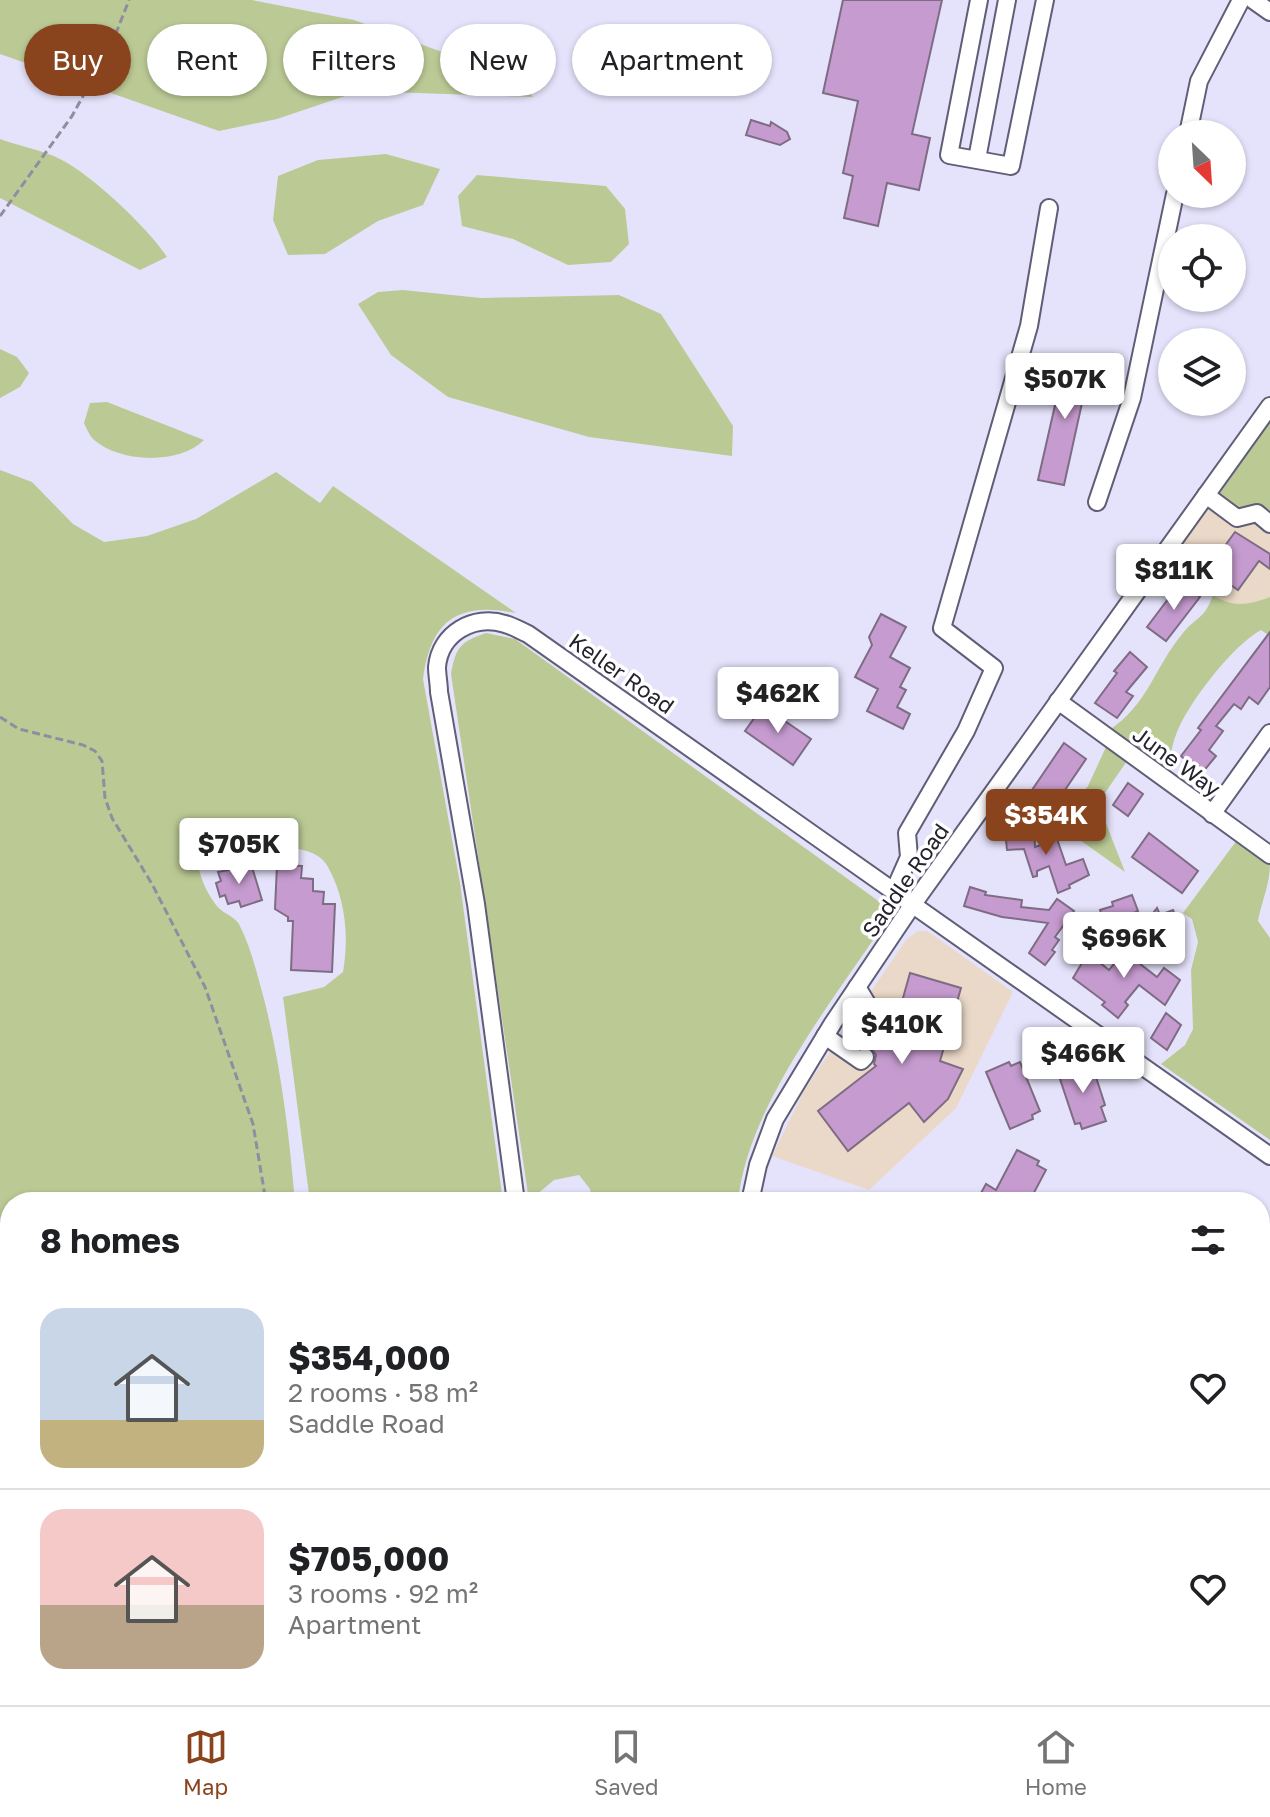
<!DOCTYPE html>
<meta charset="utf-8">
<style>
:root{--surface:#fff;--page:#f6f6f6;--text:#202124;--muted:#757577;--line:#e0e0e0;--accent:#8a441d}
body{margin:0;font-family:"Golos Text",sans-serif;background:var(--page);color:var(--text);height:100vh;display:flex;flex-direction:column;font-size:30px;white-space:nowrap}
*{box-sizing:border-box;margin:0}
p{font-size:26px;color:var(--muted)}
.icon{flex:none;width:44px;height:44px;fill:none;stroke:currentColor;stroke-width:2;stroke-linecap:round;stroke-linejoin:round}
.map{position:relative;flex:1;overflow:hidden}
.drawer{position:absolute;left:0px;top:1192px;width:1270px;height:514px;display:flex;flex-direction:column;background:var(--surface);border-radius:32px 32px 0 0;box-shadow:0 2px 6px #0004}
.drawer>*{flex:none}
.top-card{position:absolute;left:24px;top:24px;width:800px;height:72px;display:flex;gap:16px}
.needle{width:52px;rotate:155deg}
.buttons{position:absolute;left:1158px;top:120px;display:grid;gap:16px}
.buttons a{display:grid;place-items:center;width:88px;height:88px;border-radius:50%;background:var(--surface);box-shadow:0 2px 6px #0004;font-size:40px}
.price{position:absolute;translate:-50% -68px;padding:0 18px;border-radius:8px;background:#fff;color:#222;font-size:26px;line-height:52px;filter:drop-shadow(0 2px 4px #0008)}
.price::after{content:'';position:absolute;left:50%;top:48px;width:24px;height:18px;margin-left:-12px;background:inherit;clip-path:polygon(0 0,100% 0,50% 100%)}
.price.current{background:var(--accent);color:#fff}
ul{padding:0;list-style:none}
li{display:flex;align-items:center;gap:24px;height:200px;padding:0 40px}
li+li{border-top:2px solid var(--line)}
li span{display:grid;place-items:center;flex:none;width:224px;height:160px;border-radius:24px;color:#555}
li>.icon{margin-inline-start:auto}
span .icon{width:96px;height:96px;fill:#fffc;stroke-width:1}
li b{font-size:34px}
h2{display:flex;justify-content:space-between;align-items:center;height:96px;padding:0 40px;font-size:34px}
.tag{padding:0 28px;border-radius:36px;background:var(--surface);box-shadow:0 2px 6px #0004;font-size:28px;line-height:72px}
.tag.current{background:var(--accent);color:#fff}
.tab-bar{display:flex;justify-content:space-around;align-items:center;height:112px;border-top:2px solid var(--line);background:var(--surface);font-size:22px;color:var(--muted)}
.tab-bar a{display:grid;justify-items:center;gap:4px}
.tab-bar .current{color:var(--accent)}
.map>svg:first-child{display:block}
</style>
<div class="map">
<svg width="1270" height="1705" viewBox="0 0 1270 1705">
<rect width="100%" height="100%" fill="#e5e3fb"/>
<g fill="#ead9c8">
<polygon points="1218,494 1270,531 1270,636 1167,562"/>
<polygon points="918,931 927,931 1013,992 956,1108 869,1190 772,1156 805,1089 906,940"/>
</g>
<g fill="#bbca95">
<polygon points="0,0 252,0 354,20 517,79 533,97 360,91 277,119 219,131 0,54"/>
<path d="M 0,139 C 19,146 42,150 60,159 C 91,174 149,229 167,257 L 140,270 L 0,198 Z"/>
<polygon points="386,154 440,169 423,205 378,221 325,254 288,255 273,220 278,176 318,160"/>
<polygon points="477,175 606,186 625,209 629,244 611,262 568,265 513,239 462,226 458,196"/>
<polygon points="403,290 481,298 619,295 661,314 733,426 732,456 589,437 448,397 391,355 358,304 378,292"/>
<polygon points="0,349 17,357 29,373 20,387 0,398"/>
<path d="M 107,402 L 204,440 C 179,465 119,463 93,439 C 89,435 86,427 84,423 L 90,403 Z"/>
<polygon points="1270,422 1270,531 1218,494"/>
<path d="M 0,470 L 32,482 L 73,524 L 104,542 L 147,536 L 196,519 L 276,472 L 320,503 L 333,486 L 516,613 C 459,602 431,619 423,679 L 460,883 L 503,1202 L 310,1202 L 283,997 L 324,987 L 343,972 C 349,937 346,900 328,867 C 318,849 298,850 281,845 C 260,838 224,805 205,833 C 190,855 201,885 216,905 C 222,913 234,916 239,924 C 251,947 257,974 264,999 C 281,1066 289,1133 295,1202 L 10,1202 L 10,1696 L 402,1696 L 406,1705 L 0,1705 Z"/>
<path d="M 1213,595 C 1232,608 1249,605 1270,597 L 1270,636 L 1261,630 C 1233,645 1189,702 1177,732 C 1171,746 1170,761 1168,776 L 1108,731 C 1149,704 1153,669 1183,633 C 1197,616 1204,620 1213,595 Z"/>
<path d="M 486,633 L 515,639 L 877,900 L 886,911 L 885,922 C 832,1003 748,1105 738,1202 L 592,1202 L 590,1189 L 579,1175 L 554,1180 L 529,1201 L 451,674 C 456,647 460,642 486,633 Z"/>
<polygon points="1106,747 1127,761 1098,803 1125,872 1056,823 1088,786"/>
<path d="M 1237,840 L 1270,864 C 1270,884 1262,900 1258,921 L 1270,938 L 1270,1140 L 1161,1064 L 1185,1045 L 1193,1029 L 1191,970 L 1198,942 L 1192,919 L 1183,913 Z"/>
<polygon points="426,1696 556,1696 562,1705 429,1705"/>
<polygon points="591,1696 821,1696 826,1698 849,1696 866,1705 598,1705"/>
</g>
<g fill="#c69cd0" stroke="#7e6c83" stroke-width="2">
<polygon points="843,0 942,0 912,134 930,138 919,190 887,183 878,226 844,218 853,176 843,173 858,101 823,93"/>
<polygon points="751,120 770,126 771,122 787,132 790,139 780,145 746,135"/>
<polygon points="1066,357 1091,362 1064,485 1038,480"/>
<polygon points="1235,532 1270,554 1270,569 1259,561 1238,590 1208,569"/>
<polygon points="1181,582 1200,597 1166,641 1147,627"/>
<polygon points="881,614 906,627 890,657 910,668 900,687 906,690 897,707 910,714 903,729 867,711 878,689 855,677 872,645 869,637"/>
<polygon points="1270,632 1270,687 1258,704 1249,697 1241,709 1234,704 1216,726 1223,731 1209,750 1216,756 1202,773 1181,756 1201,730 1198,728"/>
<polygon points="1130,652 1147,667 1126,692 1133,696 1117,718 1095,703 1117,673 1114,671"/>
<polygon points="763,706 811,739 793,765 745,731"/>
<polygon points="1064,743 1086,759 1054,806 1032,790"/>
<polygon points="1128,783 1143,794 1128,816 1113,805"/>
<polygon points="1034,825 1035,847 1057,839 1066,865 1083,859 1089,875 1069,885 1070,888 1058,893 1049,866 1037,871 1037,876 1033,877 1024,849 1007,850 1005,830"/>
<polygon points="1149,833 1198,871 1182,893 1132,857"/>
<polygon points="277,865 302,866 301,878 313,879 313,891 324,892 323,904 335,904 332,972 291,970 293,921 288,921 288,917 275,909"/>
<polygon points="249,866 252,867 262,900 241,907 239,901 228,904 225,895 220,897 216,883 221,881 218,872"/>
<polygon points="970,887 986,892 985,895 1022,900 1021,907 1049,910 1057,899 1074,911 1055,937 1059,940 1052,950 1055,952 1045,965 1029,953 1048,923 1002,917 964,906"/>
<polygon points="1132,895 1138,911 1106,926 1100,910 1113,906 1112,902"/>
<polygon points="1157,908 1160,915 1173,910 1180,927 1149,935 1145,924"/>
<polygon points="1132,941 1147,953 1139,963 1157,977 1164,968 1180,980 1165,1005 1139,985 1125,1002 1128,1005 1118,1018 1102,1005 1105,1002 1073,978 1088,953 1109,970"/>
<polygon points="910,973 961,988 940,1061 963,1069 948,1099 924,1122 909,1103 848,1151 818,1111 876,1066 874,1064 876,1055 872,1049 881,1049 886,1046 889,1048"/>
<polygon points="1166,1013 1181,1025 1167,1050 1151,1038"/>
<polygon points="1086,1060 1091,1076 1095,1074 1105,1105 1101,1107 1106,1121 1082,1129 1080,1123 1075,1124 1058,1073 1064,1072 1062,1068"/>
<polygon points="1009,1062 1011,1066 1020,1062 1040,1111 1032,1115 1033,1119 1010,1129 986,1072"/>
<polygon points="1017,1150 1039,1161 1037,1165 1046,1170 1029,1202 976,1202 986,1184 996,1190"/>
</g>
<g fill="none" stroke-linecap="round" stroke-linejoin="round">
<g stroke="#605d77" stroke-width="20">
<g id="minor">
<polyline points="979,0 949,155 1011,166 1045,0"/>
<polyline points="1253,0 1270,12"/>
<polyline points="1188,134 1199,81 1241,0"/>
<polyline points="977,159 1007,0"/>
<polyline points="1206,495 1237,518 1257,513 1270,524"/>
<polyline points="1097,502 1132,398 1175,194"/>
<polyline points="1058,701 1270,855"/>
<polyline points="1212,814 1270,733"/>
<polyline points="894,891 909,857 907,833 966,731 994,668 942,628 1029,326 1049,208"/>
<polyline points="857,987 883,1030 877,1039"/>
<polyline points="825,1036 861,1061 865,1057"/>
<path d="M 516,1202 L 476,904 L 439,692 C 439,684 437,675 437,667 C 440,633 474,614 505,624 C 513,626 521,631 528,634 L 1270,1156"/>
<polyline points="750,1202 758,1165 775,1119 833,1023 913,904 1270,406"/>
<polyline points="1260,1395 1270,1402"/>
<polyline points="1260,1566 1270,1556"/>
<polyline points="412,1696 415,1705"/>
<polyline points="571,1696 579,1705"/>
<polyline points="919,1696 922,1705"/>
<polyline points="1223,1696 1231,1705"/>
<polyline points="1106,1705 1119,1696"/>
</g>
</g>
<g stroke="#8f8d9f" stroke-width="3" stroke-dasharray="8 4" stroke-linecap="butt">
<polyline points="0,216 72,116 111,46 129,0"/>
<polyline points="0,717 19,729 83,745 95,751 102,761 105,798 112,818 152,884 205,987 213,1010 253,1124 266,1202"/>
</g>
<use href="#minor" stroke="#fff" stroke-width="16"/>
</g>
<g text-anchor="middle" dominant-baseline="central" stroke-width="7" stroke-linejoin="round" paint-order="stroke">
<g font-size="22" fill="#24222d" stroke="#fff">
<text transform="translate(622 673) rotate(35)">Keller Road</text>
<text transform="translate(1177 761) rotate(36)">June Way</text>
<text transform="translate(905 880) rotate(-55)">Saddle Road</text>
</g>
</g>
</svg>
<div class="buttons">
<a><svg class="needle" viewBox="-14 -14 28 28"><path d="M0-13l5 13h-10z" fill="#e53935"/><path d="M0 13l5-13h-10z" fill="#757577"/></svg></a>
<a><svg class="icon" aria-label="locate" viewBox="0 0 24 24"><circle cx="12" cy="12" r="6"/><path d="M12 2v4M12 18v4M2 12h4M18 12h4"/></svg></a>
<a><svg class="icon" aria-label="layers" viewBox="0 0 24 24"><path d="M12 4l9 5-9 5-9-5zM3 14l9 5 9-5"/></svg></a>
</div>
<b class="price" style="left:1065px;top:421px">$507K</b>
<b class="price" style="left:1174px;top:612px">$811K</b>
<b class="price" style="left:778px;top:735px">$462K</b>
<b class="price current" style="left:1046px;top:857px">$354K</b>
<b class="price" style="left:239px;top:886px">$705K</b>
<b class="price" style="left:1124px;top:980px">$696K</b>
<b class="price" style="left:902px;top:1066px">$410K</b>
<b class="price" style="left:1083px;top:1095px">$466K</b>
<div class="top-card">
<a class="tag current">Buy</a>
<a class="tag">Rent</a>
<a class="tag">Filters</a>
<a class="tag">New</a>
<a class="tag">Apartment</a>
</div>
<section class="drawer">
<h2>8 homes<svg class="icon" aria-label="filters" viewBox="0 0 24 24"><path d="M4 7h16M4 17h16"/><circle cx="9" cy="7" r="2"/><circle cx="15" cy="17" r="2"/></svg></h2>
<ul>
<li><span style="background:linear-gradient(#c9d6e8 70%,#c2b280 0)"><svg class="icon" aria-label="home" viewBox="0 0 24 24"><path d="M3 11l9-7 9 7M6 9v11h12V9"/></svg></span><div><b>$354,000</b><p>2 rooms · 58 m²</p><p>Saddle Road</p></div><svg class="icon" aria-label="heart" viewBox="0 0 24 24"><path d="M12 20l-8-8c-3-5 5-10 8-4 3-6 11-1 8 4z"/></svg></li>
<li><span style="background:linear-gradient(#f6c9c9 60%,#b9a48a 0)"><svg class="icon" aria-label="home" viewBox="0 0 24 24"><path d="M3 11l9-7 9 7M6 9v11h12V9"/></svg></span><div><b>$705,000</b><p>3 rooms · 92 m²</p><p>Apartment</p></div><svg class="icon" aria-label="heart" viewBox="0 0 24 24"><path d="M12 20l-8-8c-3-5 5-10 8-4 3-6 11-1 8 4z"/></svg></li>
</ul>
</section>
</div>
<nav class="tab-bar">
<a class="current"><svg class="icon" aria-label="map" viewBox="0 0 24 24"><path d="M3 6l6-2 6 2 6-2v14l-6 2-6-2-6 2zM9 4v14M15 6v14"/></svg>Map</a>
<a><svg class="icon" aria-label="saved" viewBox="0 0 24 24"><path d="M7 4h10v16l-5-4-5 4z"/></svg>Saved</a>
<a><svg class="icon" aria-label="home" viewBox="0 0 24 24"><path d="M3 11l9-7 9 7M6 9v11h12V9"/></svg>Home</a>
</nav>
